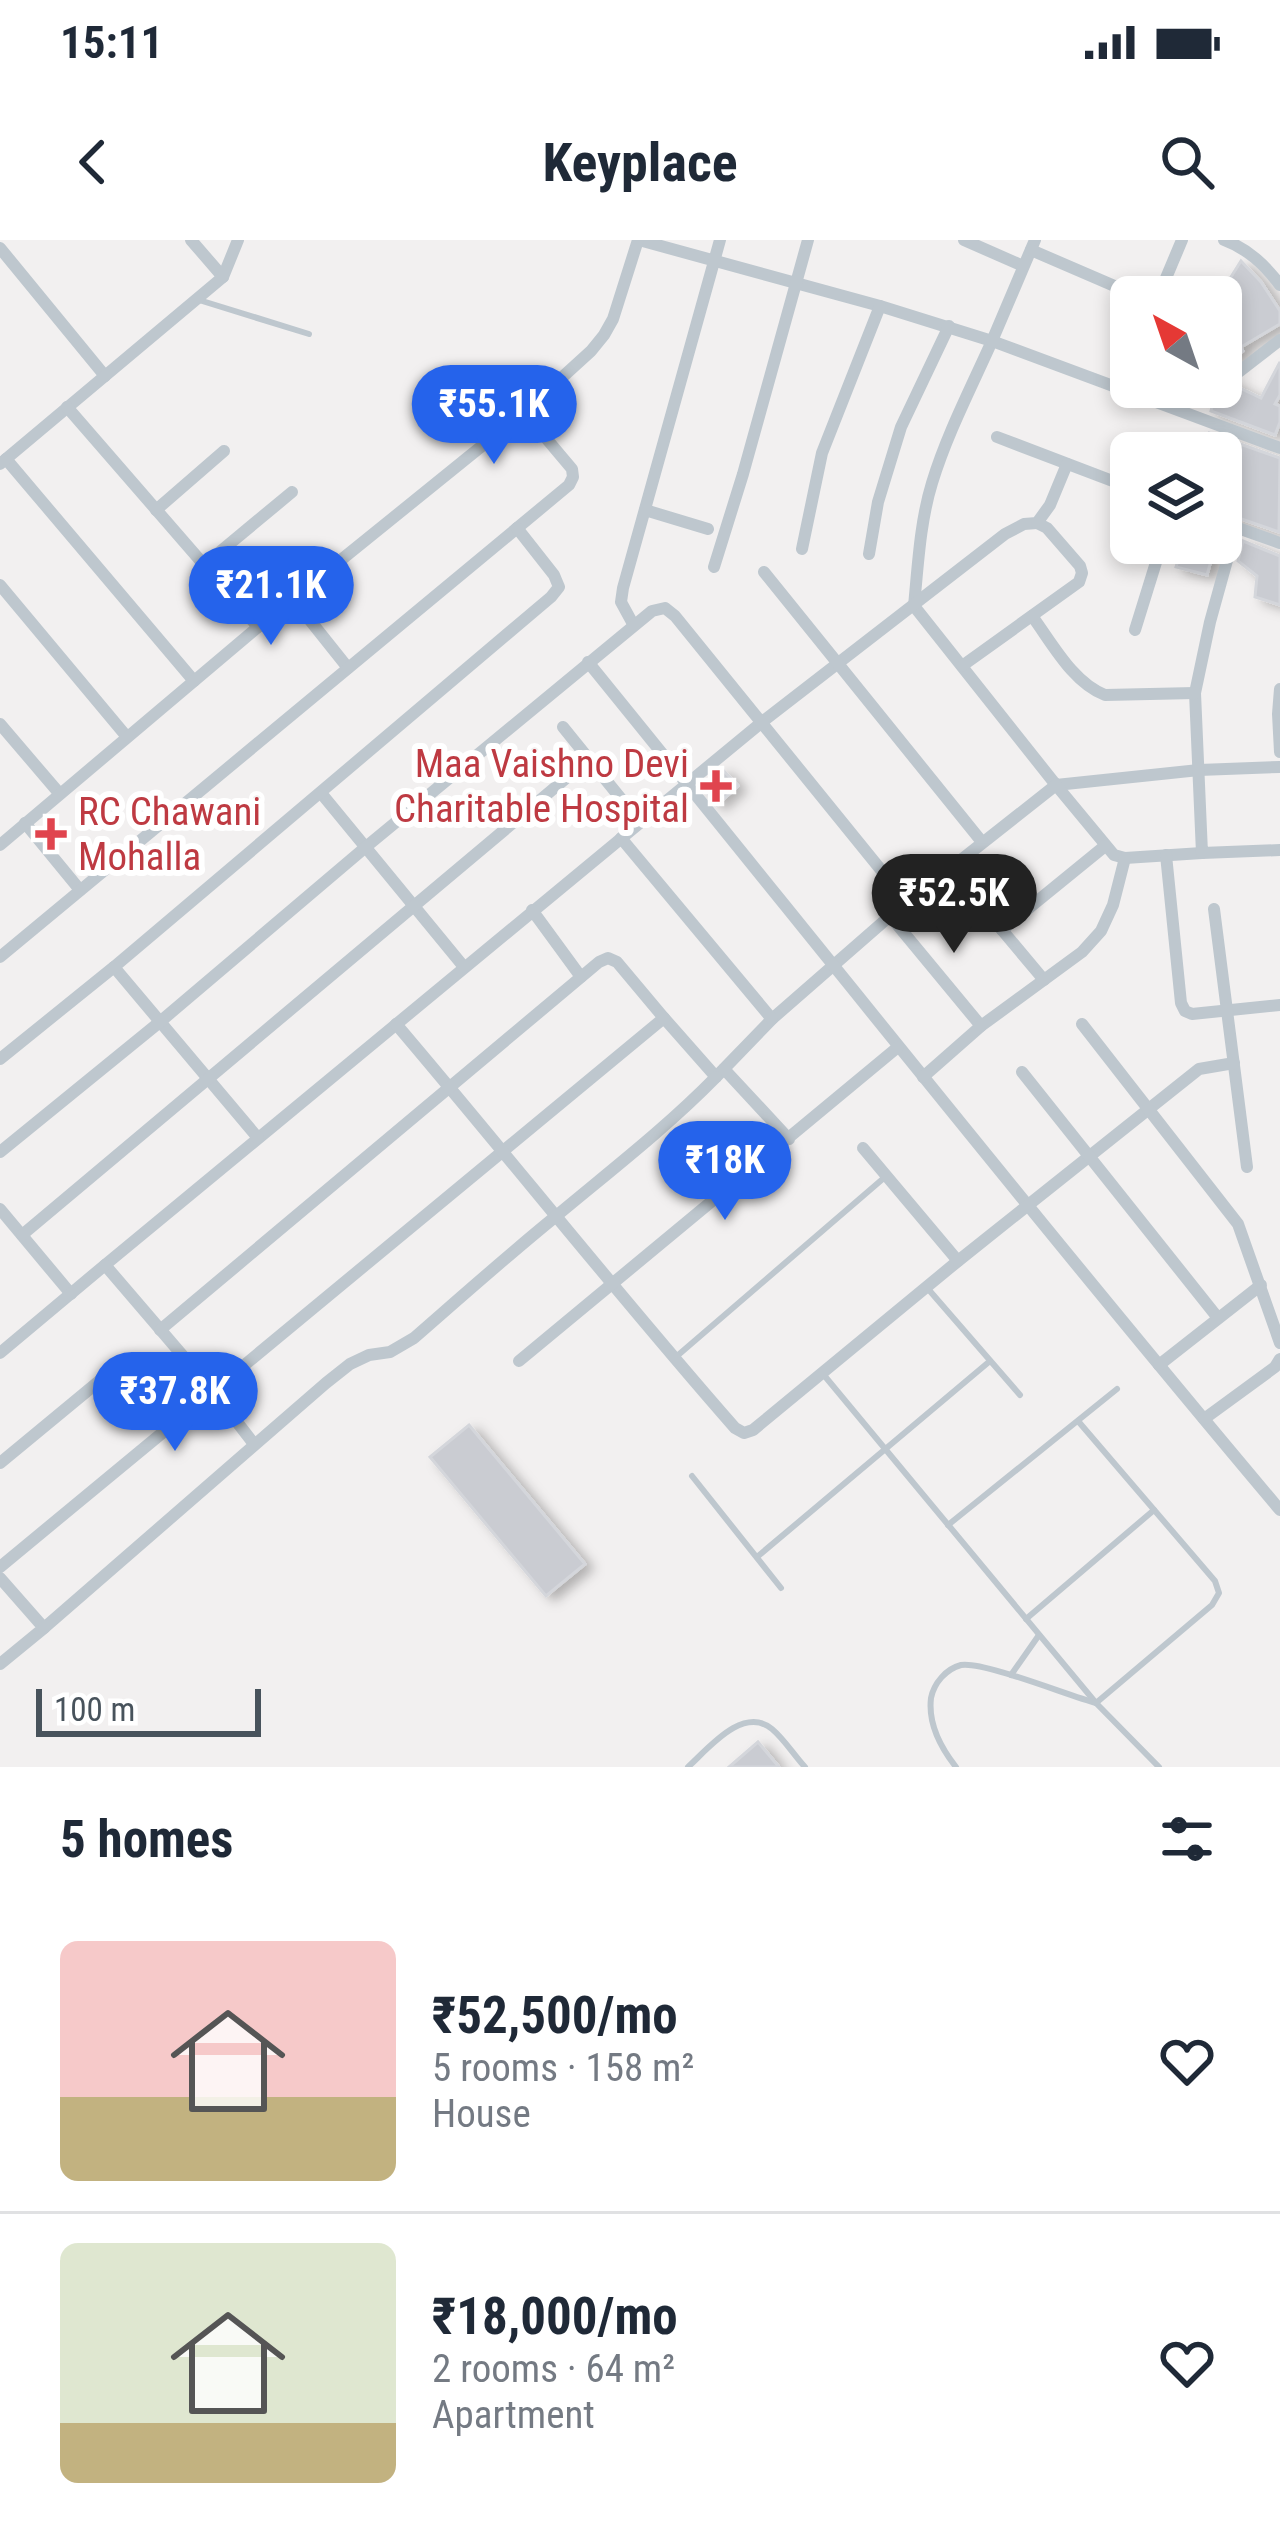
<!DOCTYPE html>
<meta charset="utf-8">
<style>
:root{--surface:#fff;--page:#f6f6f7;--text:#1f2937;--muted:#747a83;--line:#e0e1e3;--accent:#2563eb}
body{margin:0;font-family:"Roboto Condensed",sans-serif;background:var(--page);color:var(--text);height:100vh;display:flex;flex-direction:column;font-size:45px;white-space:nowrap}
*{box-sizing:border-box;margin:0}
p{font-size:39px;color:var(--muted)}
.icon{flex:none;width:66px;height:66px;fill:none;stroke:currentColor;stroke-width:2;stroke-linecap:round;stroke-linejoin:round}
.map{position:relative;height:1527px;overflow:hidden}
.details{display:flex;flex-direction:column;background:var(--surface);flex:1}
.details>*{flex:none}
.needle{width:78px;rotate:320deg}
.fabs{position:absolute;left:1110px;top:36px;display:grid;gap:24px}
.fabs a{display:grid;place-items:center;width:132px;height:132px;border-radius:18px;background:var(--surface);box-shadow:0 6px 18px #0003;font-size:60px}
.scale{position:absolute;left:36px;bottom:30px;width:225px;box-sizing:border-box;padding-left:12px;border:6px solid #48535c;border-top:0;font-size:33px;line-height:42px;white-space:nowrap;color:#48535c;-webkit-text-stroke:9px #fff;paint-order:stroke}
.price{position:absolute;translate:-50% -102px;padding:0 27px;border-radius:42px;background:var(--accent);color:#fff;font-size:39px;line-height:78px;filter:drop-shadow(0 3px 6px #0008)}
.price::after{content:'';position:absolute;left:50%;top:72px;width:36px;height:27px;margin-left:-18px;background:inherit;clip-path:polygon(0 0,100% 0,50% 100%)}
.price.selected{background:#222;color:#fff}
ul{padding:0;list-style:none}
li{display:flex;align-items:center;gap:36px;height:300px;padding:0 60px}
li+li{border-top:3px solid var(--line)}
li span{display:grid;place-items:center;flex:none;width:336px;height:240px;border-radius:18px;color:#555}
li>.icon{margin-inline-start:auto}
span .icon{width:144px;height:144px;fill:#fffc;stroke-width:1}
li b{font-size:51px}
h2{display:flex;justify-content:space-between;align-items:center;height:144px;padding:0 60px;font-size:51px}
.status{display:flex;justify-content:space-between;align-items:center;height:84px;padding:0 60px;background:var(--surface);direction:ltr}
.status svg{height:33px;fill:currentColor}
header{display:flex;justify-content:space-between;align-items:center;height:156px;padding:0 60px;background:var(--surface);font-size:54px;font-weight:700}
.map>svg:first-child{display:block}
</style>
<div class="status"><b>15:11</b><svg viewBox="0 0 49 12"><path d="M0 12V9h3v3zM5 12V6h3v6zM10 12V3h3v9zM15 12V0h3v12zM26 1h20v11H26zM47 4h2v5h-2z"/></svg></div>
<header><svg class="icon" aria-label="back" viewBox="0 0 24 24"><path d="M15 5l-7 7 7 7"/></svg>Keyplace<svg class="icon" aria-label="search" viewBox="0 0 24 24"><circle cx="10" cy="10" r="6"/><path d="M15 15l6 6"/></svg></header>
<div class="map">
<svg width="1280" height="1527" viewBox="0 0 1280 1527">
<defs>
<filter id="shadow"><feDropShadow dx="8" dy="4.5" stdDeviation="6" flood-color="#0004"/></filter>
</defs>
<rect width="100%" height="100%" fill="#f2f0f0"/>
<g fill="#caccd2" stroke="#d4d6db" stroke-width="3" filter="url(#shadow)">
<polygon points="1241,21 1261,42 1280,71 1280,84 1241,107 1243,111 1221,126 1221,82 1240,66 1226,45"/>
<polygon points="1280,122 1280,155 1275,164 1280,166 1280,182 1275,195 1211,171 1216,147 1221,147 1221,139 1261,158"/>
<polygon points="1209,193 1280,218 1279,292 1221,272 1221,242 1230,213 1199,213"/>
<polygon points="1243,301 1280,316 1280,365 1255,357 1257,336 1238,321"/>
<polygon points="1183,303 1216,303 1207,335 1176,327"/>
<polygon points="722,529 738,546 717,565 702,546"/>
<polygon points="469,1185 585,1324 546,1356 430,1217"/>
<polygon points="758,1502 779,1527 729,1527"/>
</g>
<g fill="none" stroke-linecap="round" stroke-linejoin="round">
<g stroke="#bec7ce" stroke-width="6">
<polyline points="199,60 309,94"/>
<polyline points="929,1050 1020,1155"/>
<polyline points="677,1116 885,937"/>
<polyline points="823,1134 1096,1463 1159,1527"/>
<polyline points="692,1236 781,1348"/>
<polyline points="948,1285 1117,1149"/>
<polyline points="757,1317 990,1121"/>
<polyline points="1026,1379 1154,1270"/>
<polyline points="1011,1435 1039,1395"/>
<path d="M 688,1527 C 708,1509 743,1465 772,1489 C 784,1499 794,1515 805,1527"/>
<path d="M 956,1527 C 941,1508 928,1483 931,1458 C 934,1443 946,1429 961,1425 C 983,1421 1069,1456 1096,1463 L 1212,1365 L 1219,1353 L 1215,1341 L 1078,1181"/>
</g>
<g stroke="#bec7ce" stroke-width="12">
<polyline points="191,0 223,37"/>
<path d="M 639,0 L 880,66 L 992,101 C 971,148 947,194 932,243 C 920,282 918,325 914,366 L 1056,545 L 1199,530 L 1280,527"/>
<polyline points="964,0 1023,26"/>
<polyline points="1035,0 992,101 1280,208"/>
<path d="M 1224,0 C 1248,9 1264,24 1280,45"/>
<polyline points="0,8 105,136"/>
<polyline points="1031,10 1140,57"/>
<polyline points="1158,57 1182,0"/>
<polyline points="1236,134 1280,100"/>
<polyline points="997,197 1131,248"/>
<polyline points="6,219 194,441"/>
<polyline points="0,224 223,37 238,0"/>
<polyline points="1067,224 1050,265 1037,283 1024,284 1005,294 762,482 105,1025 213,1151 664,778 716,837 772,779 890,676 1056,545 1114,615 1125,618 1202,613"/>
<polyline points="156,270 224,211"/>
<polyline points="645,270 708,289"/>
<polyline points="1221,282 1280,303"/>
<polyline points="1236,288 1210,382 1195,453 1202,613 1280,610"/>
<polyline points="802,309 822,213 880,66"/>
<polyline points="869,314 878,262 901,187 949,86"/>
<polyline points="204,325 292,252"/>
<polyline points="714,327 743,234 808,0"/>
<polyline points="764,332 982,602"/>
<polyline points="0,345 127,497"/>
<polyline points="293,359 348,428"/>
<path d="M 1032,376 C 1052,403 1073,443 1105,455 L 1195,453"/>
<polyline points="633,384 621,362 623,348 720,0"/>
<polyline points="258,387 524,172 591,111 604,95 613,79 638,0"/>
<polyline points="1135,390 1162,303"/>
<path d="M 588,422 C 818,705 1045,991 1280,1270"/>
<polyline points="962,426 1079,342 1082,333 1080,326 1047,288 1037,283"/>
<polyline points="1280,449 1278,474 1280,512"/>
<polyline points="0,484 59,553"/>
<polyline points="563,487 639,581"/>
<polyline points="321,553 464,727"/>
<polyline points="25,583 80,650"/>
<polyline points="621,598 772,779"/>
<polyline points="0,605 258,387 67,167"/>
<polyline points="1166,615 1181,763 1185,771 1192,774 1280,765"/>
<polyline points="950,628 1044,740"/>
<polyline points="1214,669 1247,927"/>
<polyline points="532,670 581,737"/>
<polyline points="890,676 981,786"/>
<polyline points="1002,690 1105,606"/>
<polyline points="0,717 569,245 573,237 572,229 524,172"/>
<polyline points="114,727 258,898"/>
<path d="M 396,784 C 510,918 619,1056 735,1188 L 744,1193 L 753,1190 L 958,1021 L 1199,829 L 1234,823"/>
<polyline points="1082,784 1238,984 1280,1103"/>
<polyline points="0,819 114,727 551,357 559,347 554,335 517,288"/>
<polyline points="724,829 789,899"/>
<polyline points="1022,832 1218,1078"/>
<polyline points="923,837 981,786 1082,712 1101,691 1113,665 1125,618"/>
<polyline points="863,908 958,1021"/>
<polyline points="0,912 161,781 367,606 652,371 665,368 675,376 907,662"/>
<polyline points="0,969 71,1054"/>
<polyline points="22,995 589,519"/>
<polyline points="160,1090 599,722 608,718 617,722 664,778"/>
<polyline points="0,1113 105,1025"/>
<polyline points="519,1121 898,807"/>
<polyline points="1159,1125 1261,1045"/>
<polyline points="1204,1179 1275,1127 1280,1119"/>
<polyline points="0,1223 109,1133"/>
<polyline points="0,1327 213,1151 254,1204"/>
<polyline points="0,1338 44,1388 0,1424"/>
<path d="M 44,1388 L 326,1143 L 350,1124 L 369,1115 L 390,1112 L 414,1098 C 461,1057 507,1016 555,977 C 610,931 666,888 716,837"/>
</g>
</g>
<g fill="#e0444e" stroke="#fff" stroke-width="4.5">
<path d="M710 528h12v12h12v12h-12v12h-12v-12h-12v-12h12z"/>
<path d="M45 576h12v12h12v12h-12v12h-12v-12h-12v-12h12z"/>
</g>
<g text-anchor="middle" dominant-baseline="central" stroke-width="12" stroke-linejoin="round" paint-order="stroke">
<g font-size="39" fill="#be3a42" stroke="#fff" text-anchor="end">
<text x="689" y="524">Maa Vaishno Devi<tspan x="689" dy="45">Charitable Hospital</tspan></text>
<text x="78" y="572" text-anchor="start">RC Chawani<tspan x="78" dy="45">Mohalla</tspan></text>
</g>
</g>
</svg>
<div class="fabs">
<a><svg class="needle" viewBox="-14 -14 28 28"><path d="M0-13l5 13h-10z" fill="#e53935"/><path d="M0 13l5-13h-10z" fill="#747a83"/></svg></a>
<a><svg class="icon" aria-label="layers" viewBox="0 0 24 24"><path d="M12 4l9 5-9 5-9-5zM3 14l9 5 9-5"/></svg></a>
</div>
<div class="scale">100 m</div>
<b class="price" style="left:494px;top:227px">₹55.1K</b>
<b class="price" style="left:271px;top:408px">₹21.1K</b>
<b class="price selected" style="left:954px;top:716px">₹52.5K</b>
<b class="price" style="left:725px;top:983px">₹18K</b>
<b class="price" style="left:175px;top:1214px">₹37.8K</b>
</div>
<section class="details">
<h2>5 homes<svg class="icon" aria-label="filters" viewBox="0 0 24 24"><path d="M4 7h16M4 17h16"/><circle cx="9" cy="7" r="2"/><circle cx="15" cy="17" r="2"/></svg></h2>
<ul>
<li><span style="background:linear-gradient(#f6c9c9 65%,#c2b280 0)"><svg class="icon" aria-label="home" viewBox="0 0 24 24"><path d="M3 11l9-7 9 7M6 9v11h12V9"/></svg></span><div><b>₹52,500/mo</b><p>5 rooms · 158 m²</p><p>House</p></div><svg class="icon" aria-label="heart" viewBox="0 0 24 24"><path d="M12 20l-8-8c-3-5 5-10 8-4 3-6 11-1 8 4z"/></svg></li>
<li><span style="background:linear-gradient(#dfe7d0 75%,#c2b280 0)"><svg class="icon" aria-label="home" viewBox="0 0 24 24"><path d="M3 11l9-7 9 7M6 9v11h12V9"/></svg></span><div><b>₹18,000/mo</b><p>2 rooms · 64 m²</p><p>Apartment</p></div><svg class="icon" aria-label="heart" viewBox="0 0 24 24"><path d="M12 20l-8-8c-3-5 5-10 8-4 3-6 11-1 8 4z"/></svg></li>
</ul>
</section>
